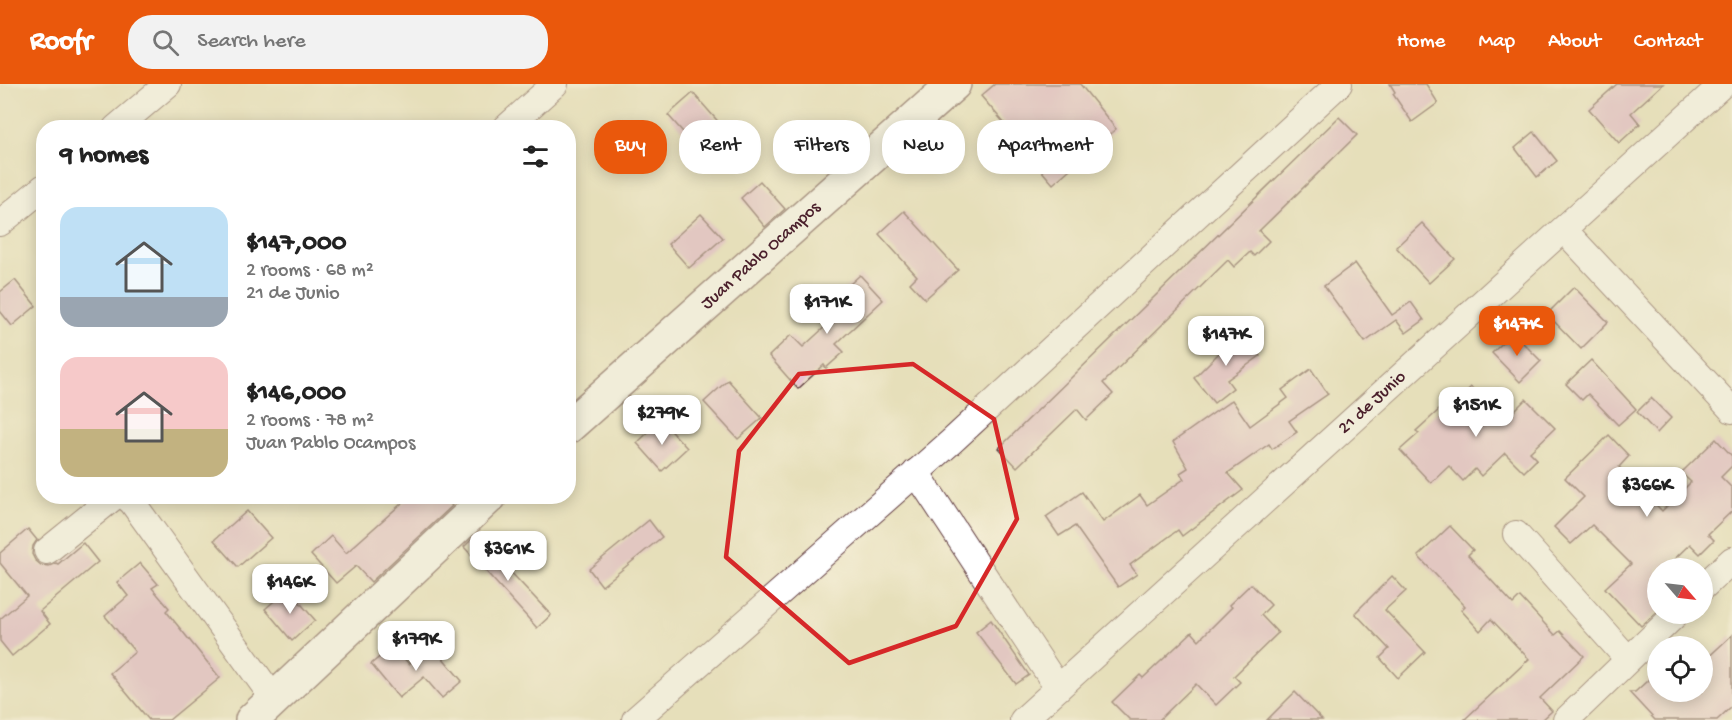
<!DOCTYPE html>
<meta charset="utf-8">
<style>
:root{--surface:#fff;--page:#f2f2f2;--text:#222;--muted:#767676;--accent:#ea580c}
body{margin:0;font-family:"Gochi Hand",sans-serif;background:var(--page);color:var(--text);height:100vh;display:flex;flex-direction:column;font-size:22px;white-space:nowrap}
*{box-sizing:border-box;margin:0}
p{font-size:20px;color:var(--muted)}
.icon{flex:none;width:33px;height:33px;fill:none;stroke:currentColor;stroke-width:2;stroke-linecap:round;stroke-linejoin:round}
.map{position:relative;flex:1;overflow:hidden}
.details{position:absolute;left:36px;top:36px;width:540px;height:384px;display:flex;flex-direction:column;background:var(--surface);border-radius:24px;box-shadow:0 3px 15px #0003}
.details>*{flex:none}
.hud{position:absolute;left:594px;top:36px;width:570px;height:54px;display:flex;gap:12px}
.needle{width:39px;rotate:118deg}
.tools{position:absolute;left:1647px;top:474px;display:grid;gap:12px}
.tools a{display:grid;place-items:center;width:66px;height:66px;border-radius:50%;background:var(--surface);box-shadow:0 3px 15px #0003;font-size:30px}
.price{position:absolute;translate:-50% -51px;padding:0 14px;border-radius:12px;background:#fff;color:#222;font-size:20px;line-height:39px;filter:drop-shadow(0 2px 3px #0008)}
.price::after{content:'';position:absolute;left:50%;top:36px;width:18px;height:14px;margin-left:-9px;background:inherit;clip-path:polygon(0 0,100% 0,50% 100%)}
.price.current{background:var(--accent);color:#fff}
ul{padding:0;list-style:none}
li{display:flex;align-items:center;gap:18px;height:150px;padding:0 24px}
li span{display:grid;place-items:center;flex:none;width:168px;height:120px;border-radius:18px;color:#555}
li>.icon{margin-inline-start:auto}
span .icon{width:72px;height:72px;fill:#fffc;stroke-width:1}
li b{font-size:26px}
h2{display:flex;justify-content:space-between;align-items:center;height:72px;padding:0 24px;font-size:26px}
.pill{padding:0 21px;border-radius:24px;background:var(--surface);box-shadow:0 3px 15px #0003;font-size:21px;line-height:54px}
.pill.current{background:var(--accent);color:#fff}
header{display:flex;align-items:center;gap:36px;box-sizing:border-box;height:84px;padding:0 30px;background:var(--accent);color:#fff}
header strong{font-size:28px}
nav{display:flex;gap:33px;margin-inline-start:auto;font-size:21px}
.search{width:420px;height:54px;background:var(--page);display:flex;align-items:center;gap:15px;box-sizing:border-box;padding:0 21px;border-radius:24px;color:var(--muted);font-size:22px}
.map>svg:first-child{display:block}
</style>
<header>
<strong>Roofr</strong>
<div class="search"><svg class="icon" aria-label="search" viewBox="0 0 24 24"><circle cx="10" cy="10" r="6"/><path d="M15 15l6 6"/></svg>Search here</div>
<nav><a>Home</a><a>Map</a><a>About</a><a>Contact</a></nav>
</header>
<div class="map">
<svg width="1732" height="636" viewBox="0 0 1732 636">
<rect width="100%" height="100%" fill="#fcf5e5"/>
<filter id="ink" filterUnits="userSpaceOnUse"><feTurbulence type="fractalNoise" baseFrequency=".0167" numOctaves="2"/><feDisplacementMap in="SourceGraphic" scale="12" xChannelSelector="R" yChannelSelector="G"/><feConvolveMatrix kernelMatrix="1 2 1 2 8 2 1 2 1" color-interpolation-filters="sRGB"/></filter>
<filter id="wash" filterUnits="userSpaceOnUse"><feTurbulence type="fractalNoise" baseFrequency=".008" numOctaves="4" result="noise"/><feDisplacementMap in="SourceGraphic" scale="24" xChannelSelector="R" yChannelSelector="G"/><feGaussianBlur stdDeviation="1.35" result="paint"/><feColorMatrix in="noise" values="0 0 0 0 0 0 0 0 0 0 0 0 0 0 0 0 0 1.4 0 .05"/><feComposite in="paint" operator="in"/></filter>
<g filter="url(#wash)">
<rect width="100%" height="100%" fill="#e6dfba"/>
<g id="blocks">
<g fill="#deaccb">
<polygon points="995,0 1080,0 1116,45 1084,70 1086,71 1053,100 1021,63 1023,61 981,12"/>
<polygon points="1390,0 1426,0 1438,19 1412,38 1393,10 1395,8"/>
<polygon points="1617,0 1663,0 1631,29 1640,40 1619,59 1589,25"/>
<polygon points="693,9 737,59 712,81 668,31"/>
<polygon points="1339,33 1357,51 1259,147 1269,157 1254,172 1250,168 1234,183 1228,176 1103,299 1113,310 1086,336 1077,325 1017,383 999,364"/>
<polygon points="1534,48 1557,77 1537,93 1515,64"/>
<polygon points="760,97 785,125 765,143 741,114"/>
<polygon points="904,127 958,186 925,215 910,199 917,192 879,150"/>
<polygon points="701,130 723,154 689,184 668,160"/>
<polygon points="1422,139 1455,175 1429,199 1396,163"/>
<polygon points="1355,179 1392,231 1411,218 1424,236 1406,249 1396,236 1365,258 1324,202"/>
<polygon points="860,191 883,216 836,260 844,268 826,284 824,281 798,305 769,272 791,251 803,263 840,229 830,218"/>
<polygon points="15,196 36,222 12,242 0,227 0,208"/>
<polygon points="1574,203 1608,238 1581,265 1547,230"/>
<polygon points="1243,248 1260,272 1227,296 1233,304 1214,319 1194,294 1232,256"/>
<polygon points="1513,249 1541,277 1520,298 1492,269"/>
<polygon points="1591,276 1636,325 1618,341 1588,310 1582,316 1566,300"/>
<polygon points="1311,285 1328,310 1289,337 1297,348 1272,365 1269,360 1228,389 1243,406 1182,452 1178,446 1130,481 1137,490 1118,503 1075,442 1059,452 1046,433 1082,408 1103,438 1140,411 1147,421 1184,395 1180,389 1188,384 1173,358 1232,316 1250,342 1288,314 1282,306"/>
<polygon points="728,296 762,334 738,355 704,318"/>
<polygon points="1471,303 1503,338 1526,315 1555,344 1530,368 1537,375 1524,388 1505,369 1481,392 1475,385 1463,397 1449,382 1431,399 1400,366 1419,349 1416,347 1440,325 1444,329"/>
<polygon points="1651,314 1671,334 1657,349 1637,328"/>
<polygon points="661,336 687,364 662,387 637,359"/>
<polygon points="1609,351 1629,372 1619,383 1662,427 1691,398 1681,389 1716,355 1732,372 1732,382 1721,393 1732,404 1732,427 1708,450 1714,456 1700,470 1690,460 1665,484 1658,484 1658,527 1641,542 1605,504 1631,480 1592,441 1571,460 1554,443 1584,413 1565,394"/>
<polygon points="410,412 444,412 452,422 371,498 356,482 336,499 311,471 331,452 346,469"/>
<polygon points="247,427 271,454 238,483 214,456"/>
<polygon points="649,436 662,453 602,502 589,485"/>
<polygon points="1450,442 1473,466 1468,471 1513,520 1520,513 1555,551 1560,547 1584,572 1540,614 1552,627 1542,636 1464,636 1529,575 1491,535 1480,547 1461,526 1465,522 1418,472"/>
<polygon points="28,445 37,456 33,462 32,470 35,476 41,481 49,482 56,479 58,480 83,459 98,478 40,527 50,540 12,572 0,557 0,535 27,512 0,479 0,469"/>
<polygon points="476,451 551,531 537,544 464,463"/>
<polygon points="140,479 158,500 152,504 169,524 166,527 220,594 169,636 149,636 110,589 135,568 105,532 128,512 117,498"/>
<polygon points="1392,492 1406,507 1385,526 1425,568 1398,594 1380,574 1389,565 1355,529"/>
<polygon points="1251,500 1271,521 1261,531 1278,549 1234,592 1240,598 1216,621 1196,600 1159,636 1130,636 1112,618 1140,591 1143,594 1192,548 1199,556 1232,523 1229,521"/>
<polygon points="288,505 315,536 292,557 265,525"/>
<polygon points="991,536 1029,591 1016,600 976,548"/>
<polygon points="1732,551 1732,622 1717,636 1655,636 1629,608 1635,608 1658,587 1658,608 1702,608 1702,579"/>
<polygon points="432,561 462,597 442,614 424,593 399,614 371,580 393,562 409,580"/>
<polygon points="1295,608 1322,636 1267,636"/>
</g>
</g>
</g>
<g filter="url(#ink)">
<use href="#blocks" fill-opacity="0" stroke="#613c40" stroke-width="1.5"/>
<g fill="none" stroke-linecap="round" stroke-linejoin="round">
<g stroke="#613c40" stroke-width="28">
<g id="street">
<polyline points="116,44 168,0"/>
<polyline points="506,44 555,0"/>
<polyline points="0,139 44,103"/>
<polyline points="1564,146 1732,326"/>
<polyline points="916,388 1058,604"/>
<polyline points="125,412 132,418 274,615"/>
<polyline points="1516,450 1628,575"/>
<polyline points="47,467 115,412"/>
<polyline points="1702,504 1732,476"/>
<polyline points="635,636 952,357 1339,0"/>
<path id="s1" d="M 1023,636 L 1723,0"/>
<polyline points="1566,636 1676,530"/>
</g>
</g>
<g stroke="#613c40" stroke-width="36">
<g id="secondary">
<path id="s2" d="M 568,343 L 954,0"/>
<polyline points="252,636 490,412"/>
</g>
</g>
<use href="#street" stroke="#fff" stroke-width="26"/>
<use href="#secondary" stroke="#fff" stroke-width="33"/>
</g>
</g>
<path d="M0 0H1732V636H0ZM 913,280 L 994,335 L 1017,435 L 956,542 L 849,579 L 726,473 L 739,367 L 799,290 Z" fill="#e6dfba" fill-opacity=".55" fill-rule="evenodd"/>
<path fill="none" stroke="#d62828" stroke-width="4.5" stroke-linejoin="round" d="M 913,280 L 994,335 L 1017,435 L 956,542 L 849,579 L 726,473 L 739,367 L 799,290 Z"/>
<g text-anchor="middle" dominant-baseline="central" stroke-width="5" stroke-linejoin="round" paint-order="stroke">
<g font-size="18" fill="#4a1f2b" stroke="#fcf5e5">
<text stroke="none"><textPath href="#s2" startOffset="258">Juan Pablo Ocampos</textPath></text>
<text stroke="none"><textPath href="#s1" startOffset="472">21 de Junio</textPath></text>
</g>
</g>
</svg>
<div class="tools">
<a><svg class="needle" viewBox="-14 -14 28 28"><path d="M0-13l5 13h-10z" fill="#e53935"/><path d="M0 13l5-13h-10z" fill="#767676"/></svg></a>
<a><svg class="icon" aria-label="locate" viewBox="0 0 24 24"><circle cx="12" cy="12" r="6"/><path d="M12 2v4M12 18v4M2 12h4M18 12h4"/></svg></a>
</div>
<b class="price" style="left:827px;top:251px">$171K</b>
<b class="price current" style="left:1517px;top:273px">$147K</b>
<b class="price" style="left:1226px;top:283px">$147K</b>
<b class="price" style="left:1476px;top:354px">$151K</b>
<b class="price" style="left:662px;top:362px">$279K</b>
<b class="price" style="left:1647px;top:434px">$366K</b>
<b class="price" style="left:508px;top:498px">$361K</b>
<b class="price" style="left:290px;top:531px">$146K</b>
<b class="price" style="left:416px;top:588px">$179K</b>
<div class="hud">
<a class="pill current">Buy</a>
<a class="pill">Rent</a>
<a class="pill">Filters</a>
<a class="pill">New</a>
<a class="pill">Apartment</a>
</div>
<section class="details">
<h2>9 homes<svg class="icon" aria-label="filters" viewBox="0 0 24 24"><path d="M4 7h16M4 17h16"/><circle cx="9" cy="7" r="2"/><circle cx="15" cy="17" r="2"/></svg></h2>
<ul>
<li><span style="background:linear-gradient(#bfe0f5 75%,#9aa5b1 0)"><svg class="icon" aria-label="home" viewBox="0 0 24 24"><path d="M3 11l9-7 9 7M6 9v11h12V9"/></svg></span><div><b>$147,000</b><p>2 rooms · 68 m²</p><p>21 de Junio</p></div></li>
<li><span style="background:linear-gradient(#f6c9c9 60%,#c2b280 0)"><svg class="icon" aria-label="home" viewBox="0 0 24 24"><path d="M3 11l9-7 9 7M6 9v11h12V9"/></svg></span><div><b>$146,000</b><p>2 rooms · 78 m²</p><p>Juan Pablo Ocampos</p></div></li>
</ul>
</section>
</div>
